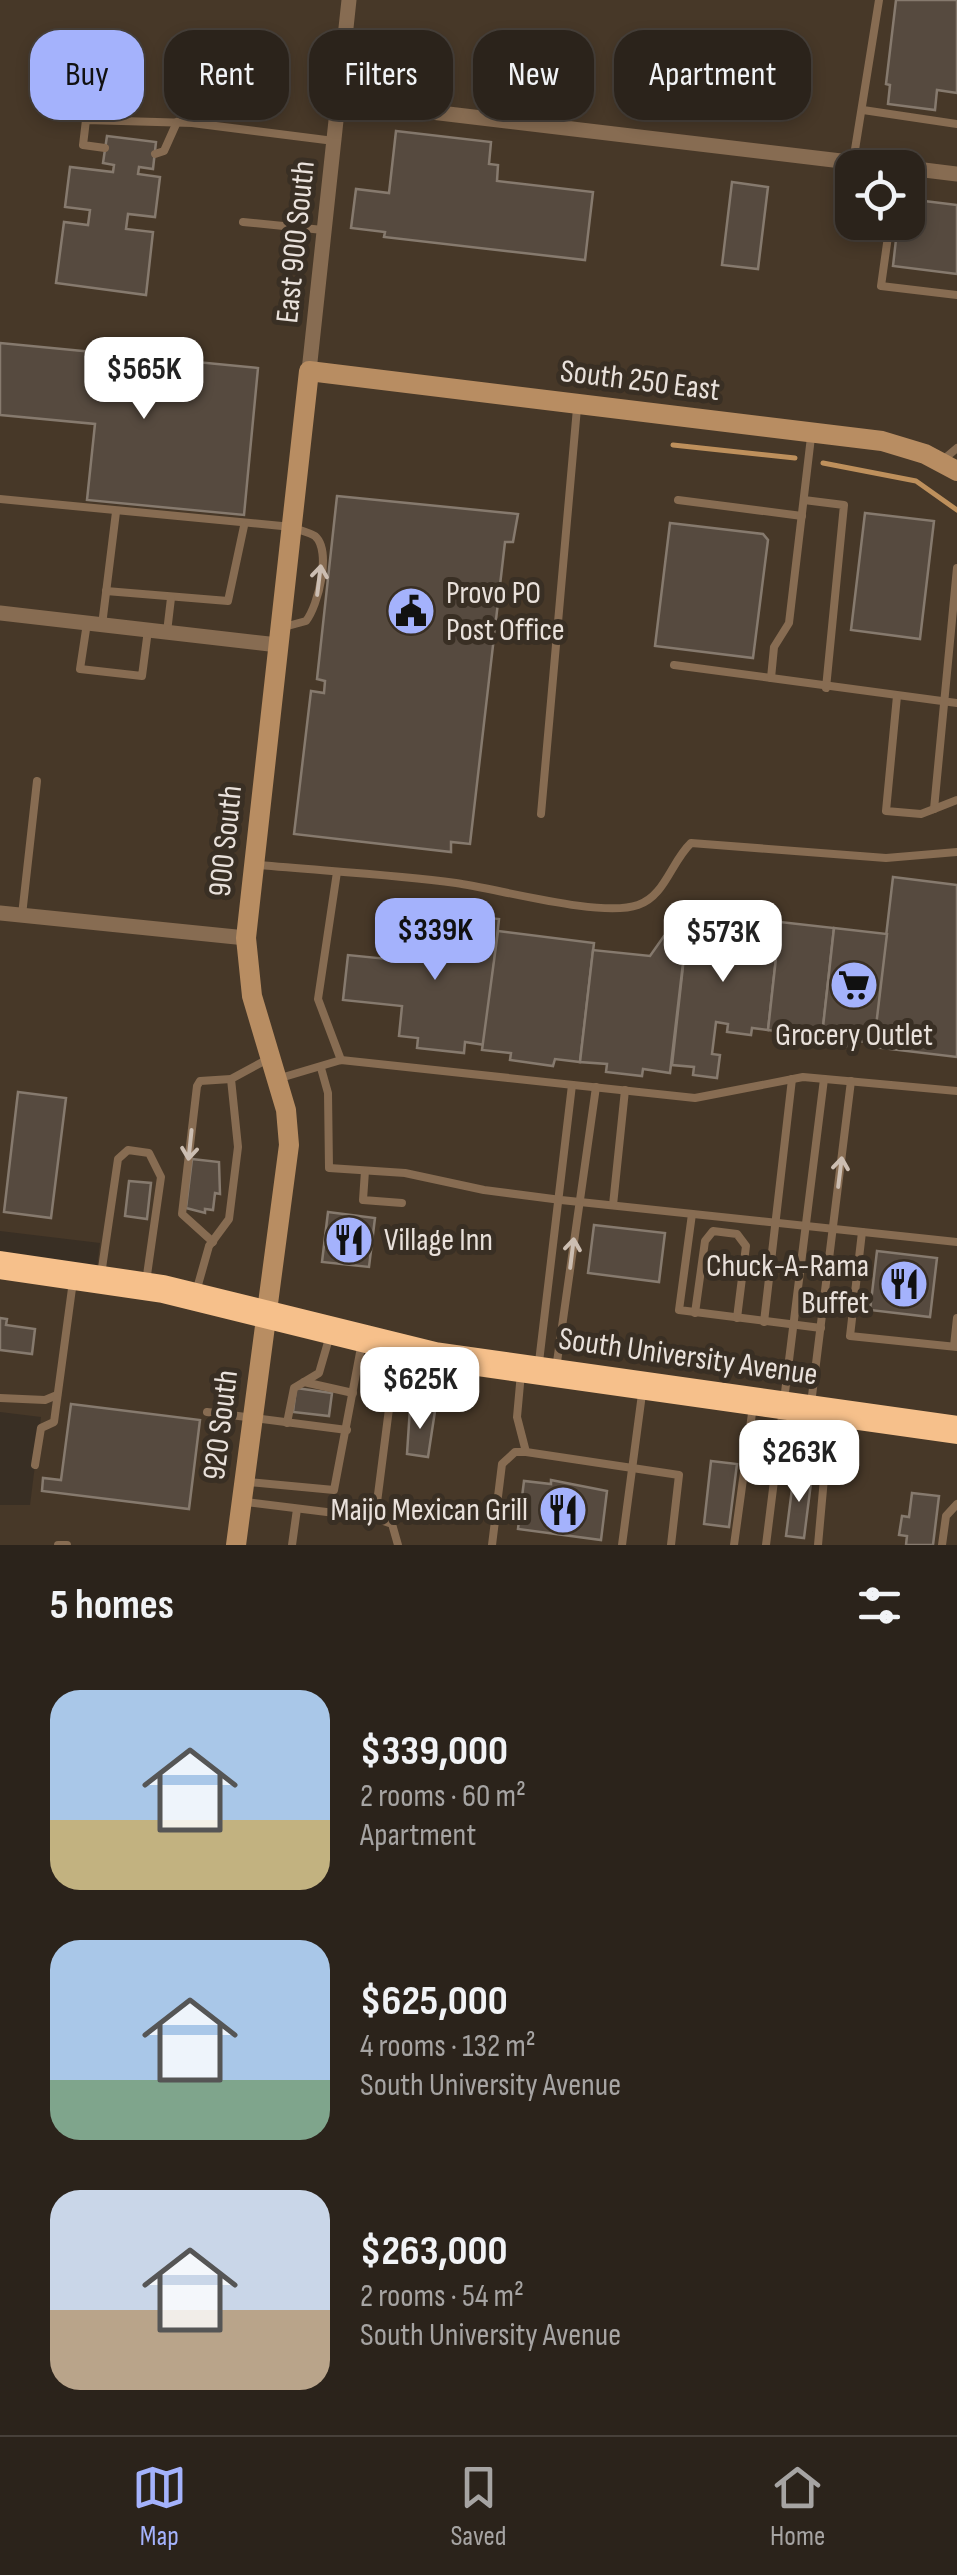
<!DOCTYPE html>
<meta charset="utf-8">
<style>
:root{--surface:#2b231b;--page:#372f28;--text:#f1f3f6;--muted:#a6a4a3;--line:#47403a;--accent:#a4b2fc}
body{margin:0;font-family:"Sofia Sans Condensed",sans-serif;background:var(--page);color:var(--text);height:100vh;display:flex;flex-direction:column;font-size:38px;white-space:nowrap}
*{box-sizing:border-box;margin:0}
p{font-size:32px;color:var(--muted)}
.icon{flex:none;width:55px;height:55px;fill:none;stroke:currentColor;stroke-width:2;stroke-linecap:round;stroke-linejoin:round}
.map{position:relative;height:1545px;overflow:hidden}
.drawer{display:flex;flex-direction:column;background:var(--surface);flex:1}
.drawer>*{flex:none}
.hud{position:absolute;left:30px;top:30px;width:898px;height:90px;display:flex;gap:20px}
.controls{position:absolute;left:835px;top:150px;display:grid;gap:20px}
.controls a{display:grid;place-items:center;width:90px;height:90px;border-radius:20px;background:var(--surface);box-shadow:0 5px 15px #0003,0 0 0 2px var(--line);font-size:50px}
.price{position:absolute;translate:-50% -85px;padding:0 22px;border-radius:20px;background:#fff;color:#222;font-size:32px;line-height:65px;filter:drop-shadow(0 2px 5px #0008)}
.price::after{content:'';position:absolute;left:50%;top:60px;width:30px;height:22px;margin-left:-15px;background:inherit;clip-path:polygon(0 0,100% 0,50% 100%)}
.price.selected{background:var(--accent);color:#111}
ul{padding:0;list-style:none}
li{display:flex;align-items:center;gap:30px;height:250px;padding:0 50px}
li span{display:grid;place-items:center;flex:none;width:280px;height:200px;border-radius:30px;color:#555}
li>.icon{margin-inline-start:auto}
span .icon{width:120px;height:120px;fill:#fffc;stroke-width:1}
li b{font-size:42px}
h2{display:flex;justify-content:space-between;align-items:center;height:120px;padding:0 50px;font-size:42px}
.pill{padding:0 35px;border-radius:30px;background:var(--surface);box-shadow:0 5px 15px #0003,0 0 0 2px var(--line);font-size:35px;line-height:90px}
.pill.selected{background:var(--accent);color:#111}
.menu{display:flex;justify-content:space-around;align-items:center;height:140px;border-top:2px solid var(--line);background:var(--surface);font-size:28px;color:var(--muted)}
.menu a{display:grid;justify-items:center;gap:5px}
.menu .selected{color:var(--accent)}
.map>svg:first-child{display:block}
</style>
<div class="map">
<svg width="957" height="1545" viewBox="0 0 957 1545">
<rect width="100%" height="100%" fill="#392f24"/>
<path fill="#473828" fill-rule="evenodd" d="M 0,0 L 957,0 L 957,1545 L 0,1545 L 0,1505 L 30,1505 L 41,1417 L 0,1412 L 0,1265 L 96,1276 L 100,1243 L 0,1231 ZM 852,168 L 908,168 L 908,222 L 852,222 Z"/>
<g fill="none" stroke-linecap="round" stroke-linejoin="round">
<g stroke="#be905c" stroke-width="5">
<polyline points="673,445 795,458"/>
<polyline points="823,463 916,481 957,510"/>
</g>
</g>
<g fill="#564a3f" stroke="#867a6e" stroke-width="2.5">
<polygon points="896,0 957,0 957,93 937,90 935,110 888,104 890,85 886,84"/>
<polygon points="396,131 491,142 489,164 498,165 497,181 593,192 585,260 384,237 385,232 351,228 356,189 389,193"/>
<polygon points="107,136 156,142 153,169 139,167 138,174 160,177 155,217 128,214 126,229 153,232 146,295 56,283 64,222 88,225 90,210 65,207 70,167 113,172 114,165 103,163"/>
<polygon points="732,182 768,187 758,269 722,265"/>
<polygon points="908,199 957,205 957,274 893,266 898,222 908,222"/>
<polygon points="0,343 258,368 244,515 87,500 95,424 0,415"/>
<polygon points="337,496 518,514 513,542 505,542 470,844 451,842 451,852 294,834 311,691 324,693 325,681 317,679"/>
<polygon points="865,513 934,521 920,639 851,630"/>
<polygon points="670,523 763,534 768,540 753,658 655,646"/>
<polygon points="893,877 957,885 957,1057 873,1047"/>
<polygon points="689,912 780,922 768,1030 752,1028 751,1035 727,1032 728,1024 716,1022 712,1054 720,1055 717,1078 693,1075 694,1067 672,1065"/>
<polygon points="460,915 499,919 485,1045 465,1042 464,1053 417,1048 418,1038 399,1036 402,1006 343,1000 348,955 407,961 412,921 459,927"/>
<polygon points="780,922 834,928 822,1036 805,1034 804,1041 780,1038 781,1032 768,1030"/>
<polygon points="834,928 887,934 874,1043 858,1041 857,1048 833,1045 833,1037 822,1036"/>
<polygon points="498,931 594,943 580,1062 555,1059 553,1066 510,1060 511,1053 482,1050"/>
<polygon points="664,936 686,938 670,1073 643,1069 642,1076 606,1072 607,1064 580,1062 593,950 650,956"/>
<polygon points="18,1092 66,1098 51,1218 4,1212"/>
<polygon points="192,1159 219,1162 220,1194 215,1193 213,1210 205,1209 205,1213 186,1208"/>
<polygon points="129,1181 151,1183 147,1219 125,1216"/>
<polygon points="328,1212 375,1218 369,1267 322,1262"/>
<polygon points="594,1225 665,1233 659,1282 588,1273"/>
<polygon points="877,1251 937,1258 930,1317 870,1310"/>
<polygon points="0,1318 7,1319 6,1325 35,1329 32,1354 0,1350"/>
<polygon points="296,1388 332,1393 329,1416 293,1412"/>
<polygon points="71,1404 200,1420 189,1509 42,1491 43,1478 61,1480"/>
<polygon points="410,1408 435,1411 428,1457 407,1454"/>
<polygon points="711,1461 737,1464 729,1527 704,1524"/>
<polygon points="794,1473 812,1475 804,1538 786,1536"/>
<polygon points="551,1480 607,1491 601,1540 518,1529 524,1481 551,1484"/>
<polygon points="912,1493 939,1496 933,1545 906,1545 907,1536 899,1535 902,1516 909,1517"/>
</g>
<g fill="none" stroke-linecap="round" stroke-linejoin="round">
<g stroke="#876c52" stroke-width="8">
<polyline points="863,110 957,124"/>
<polyline points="105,148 83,145 86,120 192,123 334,141"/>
<polyline points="155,154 164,151 177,122"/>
<polyline points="853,162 879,0"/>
<polyline points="243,222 323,230"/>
<polyline points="890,222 881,286 957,295"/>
<polyline points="944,459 957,448"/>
<path d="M 0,499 L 292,527 C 298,530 309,532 315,536 C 332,551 318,606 306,621 L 284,627"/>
<polyline points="678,500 802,516"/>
<polyline points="804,500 844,505 826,688"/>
<polyline points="106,591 228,601 244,526"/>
<polyline points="87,623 80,669 142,676 148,630"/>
<polyline points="102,625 116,512"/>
<polyline points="167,632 171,598"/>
<polyline points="674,665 771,678 774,647 789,623 811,437"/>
<polyline points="771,678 957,703"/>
<polyline points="897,696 886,811 921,814 934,809 957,568"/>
<polyline points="934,809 957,800"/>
<polyline points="541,814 577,408"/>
<path d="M 259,865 C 324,871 391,874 456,883 C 499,889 601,918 638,905 C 665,896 671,862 691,843 L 886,858 L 957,852"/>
<polyline points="337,872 318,999 341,1060"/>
<polyline points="22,915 37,781"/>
<polyline points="321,1068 328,1093 329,1168 405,1173 484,1190 561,1200 957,1242"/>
<polyline points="277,1079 341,1060 695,1098 803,1077 957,1091"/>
<polyline points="365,1171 363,1200 402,1203"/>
<polyline points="613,1205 625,1090"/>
<polyline points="692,1214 679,1310 821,1328"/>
<polyline points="862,1232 850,1336 957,1347"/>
<polyline points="213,1242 182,1214 197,1086 200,1081 231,1079"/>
<polyline points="101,1275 118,1159 128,1150 149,1153 161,1177 146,1282"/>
<polyline points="196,1292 209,1246 229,1219 238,1147 231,1079 268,1059"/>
<polyline points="695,1313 705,1241 713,1231 737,1234 746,1246 737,1318"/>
<polyline points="764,1322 792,1079"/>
<polyline points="954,1346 957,1318"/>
<polyline points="539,1362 572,1085"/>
<polyline points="556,1369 596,1087"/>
<polyline points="521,1373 517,1417 526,1452"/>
<polyline points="304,1382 353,1393"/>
<polyline points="0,1398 45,1400 57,1395"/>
<polyline points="811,1404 851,1081"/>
<polyline points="207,1412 347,1430"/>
<polyline points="813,1418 826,1456 818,1545"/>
<polyline points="287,1423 294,1388 319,1373 330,1335"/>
<polyline points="35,1465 41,1428 54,1422 73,1281"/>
<polyline points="249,1482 334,1490 362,1342"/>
<polyline points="246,1502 375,1518 392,1524 398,1545"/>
<polyline points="375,1518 396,1354"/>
<polyline points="58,1545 67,1545"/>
<polyline points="292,1545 297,1509"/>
<polyline points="492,1545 502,1464 515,1452 526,1452 679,1475 671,1545"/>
<polyline points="622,1545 642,1394"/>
<polyline points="734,1545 753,1406"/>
<polyline points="766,1545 824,1079"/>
<polyline points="942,1545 946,1516 957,1504"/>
</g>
<g stroke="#876c52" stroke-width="15">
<polyline points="339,101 900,168"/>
<polyline points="908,168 957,174"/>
<polyline points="309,371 349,0"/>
<polyline points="0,613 278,645"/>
<polyline points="0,913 246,938"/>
</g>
<polyline stroke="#b88d62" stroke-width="20" points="236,1545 289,1145 286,1110 252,996 246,938 309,371 882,441 925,454 957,471"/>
<polyline stroke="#f6c08b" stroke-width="28" points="0,1265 163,1289 435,1356 957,1430"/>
</g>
<defs><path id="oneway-shaft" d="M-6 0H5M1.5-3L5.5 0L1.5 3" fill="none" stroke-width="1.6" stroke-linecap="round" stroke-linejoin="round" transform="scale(2.5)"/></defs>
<g stroke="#ccbeb2">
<use href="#oneway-shaft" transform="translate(319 580) rotate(-83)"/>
<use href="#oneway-shaft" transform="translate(190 1145) rotate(96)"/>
<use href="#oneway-shaft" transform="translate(840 1172) rotate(-83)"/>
<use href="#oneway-shaft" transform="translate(572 1253) rotate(-83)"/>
</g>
<defs>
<g id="civic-disc" transform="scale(2.5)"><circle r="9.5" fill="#a4b2fc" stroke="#392f24"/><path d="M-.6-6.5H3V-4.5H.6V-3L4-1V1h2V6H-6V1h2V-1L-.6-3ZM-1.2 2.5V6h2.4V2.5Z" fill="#111"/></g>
<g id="supermarket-disc" transform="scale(2.5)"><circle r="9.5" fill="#a4b2fc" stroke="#392f24"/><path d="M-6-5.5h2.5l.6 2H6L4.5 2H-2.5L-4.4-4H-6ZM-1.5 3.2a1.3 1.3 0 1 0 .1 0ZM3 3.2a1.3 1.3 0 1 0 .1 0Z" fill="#111"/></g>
<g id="restaurant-disc" transform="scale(2.5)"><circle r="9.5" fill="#a4b2fc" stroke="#392f24"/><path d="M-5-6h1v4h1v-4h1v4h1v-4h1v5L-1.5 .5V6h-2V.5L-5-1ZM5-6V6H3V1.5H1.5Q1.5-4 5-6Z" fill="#111"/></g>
</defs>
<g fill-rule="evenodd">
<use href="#civic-disc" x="411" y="611"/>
<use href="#supermarket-disc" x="854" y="985"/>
<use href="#restaurant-disc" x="349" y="1240"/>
<use href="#restaurant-disc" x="904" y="1284"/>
<use href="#restaurant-disc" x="563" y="1510"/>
</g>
<g text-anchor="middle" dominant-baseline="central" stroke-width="10" stroke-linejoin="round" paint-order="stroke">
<g font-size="32" fill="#e9e1db" stroke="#392f24">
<text transform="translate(296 242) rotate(-84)">East 900 South</text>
<text transform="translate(640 381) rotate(7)">South 250 East</text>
<text transform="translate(226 841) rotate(-84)">900 South</text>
<text transform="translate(688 1357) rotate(8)">South University Avenue</text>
<text transform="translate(221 1425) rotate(-83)">920 South</text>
</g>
<g font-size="32" fill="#e9e1db" stroke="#392f24" text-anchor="start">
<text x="446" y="593">Provo PO<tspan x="446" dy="37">Post Office</tspan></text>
<text x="854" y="1035" text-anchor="middle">Grocery Outlet</text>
<text x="384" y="1240">Village Inn</text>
<text x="869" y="1266" text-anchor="end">Chuck-A-Rama<tspan x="869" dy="37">Buffet</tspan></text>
<text x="528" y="1510" text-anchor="end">Maijo Mexican Grill</text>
</g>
</g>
</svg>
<div class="controls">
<a><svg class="icon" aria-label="locate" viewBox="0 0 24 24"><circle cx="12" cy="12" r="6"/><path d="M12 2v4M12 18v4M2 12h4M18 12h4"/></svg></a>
</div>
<b class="price" style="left:144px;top:422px">$565K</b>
<b class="price selected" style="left:435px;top:983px">$339K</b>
<b class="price" style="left:723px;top:985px">$573K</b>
<b class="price" style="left:420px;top:1432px">$625K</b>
<b class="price" style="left:799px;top:1505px">$263K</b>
<div class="hud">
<a class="pill selected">Buy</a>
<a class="pill">Rent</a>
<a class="pill">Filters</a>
<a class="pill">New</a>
<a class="pill">Apartment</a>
</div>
</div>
<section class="drawer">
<h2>5 homes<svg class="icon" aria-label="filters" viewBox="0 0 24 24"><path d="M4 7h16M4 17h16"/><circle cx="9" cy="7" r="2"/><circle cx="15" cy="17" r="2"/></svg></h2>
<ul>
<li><span style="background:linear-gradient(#a9c7e8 65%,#c2b280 0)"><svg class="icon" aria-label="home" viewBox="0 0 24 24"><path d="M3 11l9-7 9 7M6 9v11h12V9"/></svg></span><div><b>$339,000</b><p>2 rooms · 60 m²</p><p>Apartment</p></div></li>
<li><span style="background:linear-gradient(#a9c7e8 70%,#7fa58c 0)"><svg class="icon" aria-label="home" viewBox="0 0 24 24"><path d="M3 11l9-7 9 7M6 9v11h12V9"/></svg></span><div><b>$625,000</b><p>4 rooms · 132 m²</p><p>South University Avenue</p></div></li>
<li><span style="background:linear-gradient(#c9d6e8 60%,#b9a48a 0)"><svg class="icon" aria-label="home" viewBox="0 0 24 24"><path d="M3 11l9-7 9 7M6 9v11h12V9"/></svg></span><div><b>$263,000</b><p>2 rooms · 54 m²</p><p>South University Avenue</p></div></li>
</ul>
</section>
<nav class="menu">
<a class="selected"><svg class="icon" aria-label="map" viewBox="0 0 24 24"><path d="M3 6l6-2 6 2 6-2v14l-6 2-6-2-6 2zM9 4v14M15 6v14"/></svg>Map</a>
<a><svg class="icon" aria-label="saved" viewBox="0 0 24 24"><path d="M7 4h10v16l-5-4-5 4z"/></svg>Saved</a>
<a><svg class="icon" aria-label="home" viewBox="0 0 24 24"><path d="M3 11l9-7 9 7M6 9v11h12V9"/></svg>Home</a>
</nav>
